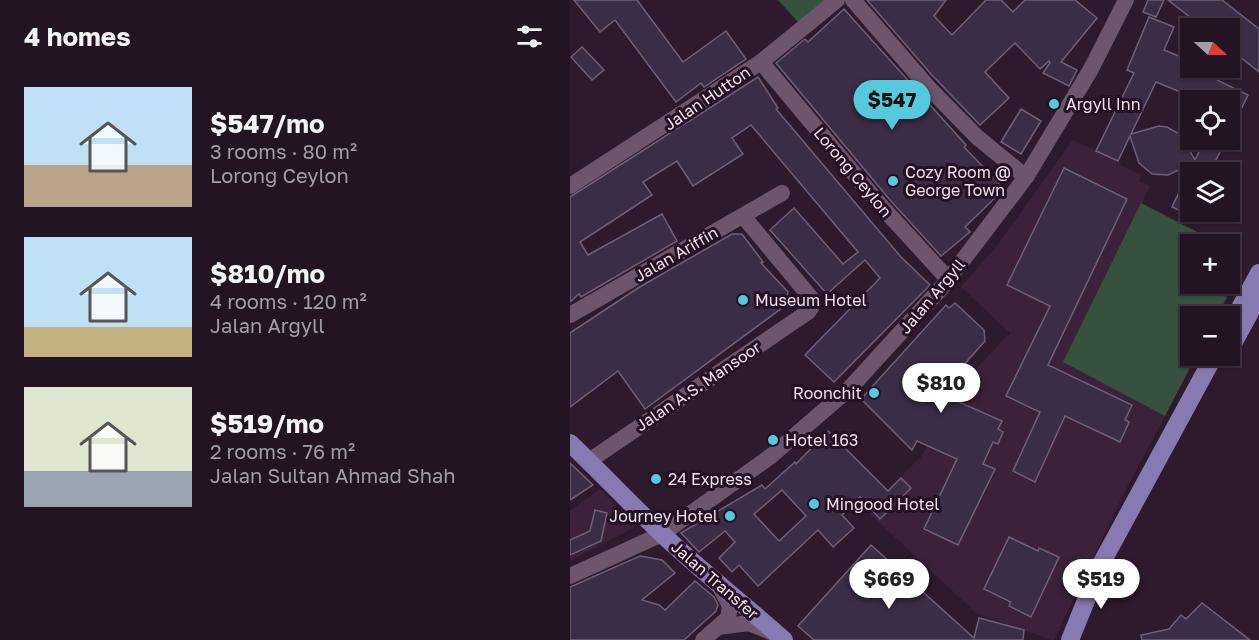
<!DOCTYPE html>
<meta charset="utf-8">
<style>
:root{--surface:#221422;--page:#2a1d2a;--text:#f1f3f6;--muted:#a29ea5;--line:#3f3340;--accent:#54cadc}
body{margin:0;font-family:"Golos Text",sans-serif;background:var(--page);color:var(--text);height:100vh;display:flex;flex-direction:column;font-size:22px;white-space:nowrap}
*{box-sizing:border-box;margin:0}
p{font-size:20px;color:var(--muted)}
.icon{flex:none;width:33px;height:33px;fill:none;stroke:currentColor;stroke-width:2;stroke-linecap:round;stroke-linejoin:round}
.map{position:relative;flex:1;overflow:hidden}
.sheet{display:flex;flex-direction:column;background:var(--surface);width:570px}
.sheet>*{flex:none}
.needle{width:39px;rotate:111deg}
.fabs{position:absolute;left:610px;top:18px;display:grid;gap:12px}
.fabs a{display:grid;place-items:center;width:60px;height:60px;border-radius:0px;background:var(--surface);box-shadow:0 2px 4px #0004,0 0 0 2px var(--line);font-size:30px}
.price{position:absolute;translate:-50% -51px;padding:0 14px;border-radius:21px;background:#fff;color:#222;font-size:20px;line-height:39px;filter:drop-shadow(0 2px 3px #0008)}
.price::after{content:'';position:absolute;left:50%;top:36px;width:18px;height:14px;margin-left:-9px;background:inherit;clip-path:polygon(0 0,100% 0,50% 100%)}
.price.selected{background:var(--accent);color:#111}
ul{padding:0;list-style:none}
li{display:flex;align-items:center;gap:18px;height:150px;padding:0 24px}
li span{display:grid;place-items:center;flex:none;width:168px;height:120px;border-radius:0px;color:#555}
li>.icon{margin-inline-start:auto}
span .icon{width:72px;height:72px;fill:#fffc;stroke-width:1}
li b{font-size:26px}
h2{display:flex;justify-content:space-between;align-items:center;height:72px;padding:0 24px;font-size:26px}
main{display:flex;flex:1;min-height:0}
.map>svg:first-child{display:block}
</style>
<main>
<section class="sheet">
<h2>4 homes<svg class="icon" aria-label="filters" viewBox="0 0 24 24"><path d="M4 7h16M4 17h16"/><circle cx="9" cy="7" r="2"/><circle cx="15" cy="17" r="2"/></svg></h2>
<ul>
<li><span style="background:linear-gradient(#bfe0f5 65%,#b9a48a 0)"><svg class="icon" aria-label="home" viewBox="0 0 24 24"><path d="M3 11l9-7 9 7M6 9v11h12V9"/></svg></span><div><b>$547/mo</b><p>3 rooms · 80 m²</p><p>Lorong Ceylon</p></div></li>
<li><span style="background:linear-gradient(#bfe0f5 75%,#c2b280 0)"><svg class="icon" aria-label="home" viewBox="0 0 24 24"><path d="M3 11l9-7 9 7M6 9v11h12V9"/></svg></span><div><b>$810/mo</b><p>4 rooms · 120 m²</p><p>Jalan Argyll</p></div></li>
<li><span style="background:linear-gradient(#dfe7d0 70%,#9aa5b1 0)"><svg class="icon" aria-label="home" viewBox="0 0 24 24"><path d="M3 11l9-7 9 7M6 9v11h12V9"/></svg></span><div><b>$519/mo</b><p>2 rooms · 76 m²</p><p>Jalan Sultan Ahmad Shah</p></div></li>
</ul>
</section>
<div class="map">
<svg width="689" height="640" viewBox="0 0 689 640">
<rect width="100%" height="100%" fill="#2e1a2d"/>
<g fill="#3b223a">
<polygon points="503,140 551,163 550,165 571,175 569,181 580,186 494,362 595,416 555,491 484,640 482,640 406,613 296,510 351,457 385,397 404,371 440,333 391,287 426,247"/>
<polygon points="30,489 65,527 0,561 0,555 37,513 26,510 20,531 0,540 0,511"/>
</g>
<g fill="#36523f">
<polygon points="208,0 255,0 229,23"/>
<polygon points="571,203 639,238 635,244 621,244 621,269 618,275 621,277 621,284 633,284 657,297 647,316 621,316 621,356 626,356 595,416 493,362"/>
</g>
<g fill="#3b2d45" stroke="#6f607a" stroke-width="1.5" fill-rule="evenodd">
<polygon points="4,0 67,0 113,62 156,31 176,59 134,87 131,83 106,102 45,20 30,32"/>
<polygon points="297,0 376,0 364,16 382,35 416,0 431,0 443,12 455,0 505,0 527,18 491,62 507,70 499,86 473,73 480,63 479,61 470,69 445,43 415,72 439,98 410,125 361,74"/>
<polygon points="578,0 594,0 586,17 573,12"/>
<polygon points="598,0 652,0 689,29 689,72 660,49 660,28 634,28"/>
<polygon points="274,9 396,145 394,147 434,189 395,227 400,232 371,256 320,200 206,63 235,39 238,42"/>
<polygon points="579,17 604,27 594,50 621,61 621,68 636,68 650,73 647,80 678,95 660,132 660,100 630,100 586,82 561,134 589,126 597,127 611,135 625,160 635,140 656,140 640,172 621,172 621,216 602,207 623,163 598,175 582,174 569,163 560,136 548,161 526,151 564,73 557,70"/>
<polygon points="12,47 34,70 22,80 1,57"/>
<polygon points="188,77 208,108 206,109 331,257 360,285 264,382 235,355 310,278 295,260 257,294 200,230 224,208 273,264 288,252 181,125 162,138 173,154 123,186 107,161 73,182 82,195 10,242 18,255 92,214 107,241 11,297 9,294 0,302 0,197"/>
<polygon points="451,109 471,121 451,154 431,142"/>
<polygon points="494,168 557,199 478,365 562,405 555,420 559,422 550,442 495,416 465,482 443,471 470,412 436,396 480,306 437,285"/>
<polygon points="162,234 172,234 193,262 191,263 218,292 216,305 75,409 48,371 0,407 0,333 68,288"/>
<polygon points="385,303 414,330 415,341 398,360 373,395 432,421 428,429 433,432 428,444 423,442 413,464 425,469 388,545 354,529 387,459 347,441 342,450 291,399 376,305 379,308"/>
<path d="M 258,431 L 318,491 L 331,478 L 341,488 L 310,519 L 290,497 L 272,515 L 284,528 L 263,547 L 248,530 L 188,586 L 169,565 L 162,572 L 149,558 L 165,542 L 155,531 L 129,552 L 111,533 L 192,485 L 195,489 L 225,462 L 226,464 ZM 212,490 L 236,516 L 209,541 L 184,514 Z"/>
<polygon points="0,463 23,485 0,500"/>
<polygon points="25,510 37,513 31,541 0,555 0,540 20,531"/>
<polygon points="439,537 468,551 469,548 489,557 461,617 439,606 441,602 414,589"/>
<polygon points="301,545 404,638 409,618 454,630 453,640 244,640 228,626"/>
<polygon points="70,556 92,560 105,573 72,600 89,605 95,610 125,581 144,597 148,605 146,611 114,640 0,640 0,587"/>
<polygon points="632,603 680,640 572,640 571,635 599,629 611,615 616,619"/>
</g>
<g fill="none" stroke-linecap="round" stroke-linejoin="round">
<g stroke="#6d556b" stroke-width="16">
<polyline points="283,0 358,87 407,137 456,177"/>
<polyline points="191,62 312,207 378,279"/>
<polyline points="0,186 191,62 267,0"/>
<polyline points="0,315 212,193"/>
<polyline points="19,461 238,312 241,308 242,299 173,216"/>
<polyline points="0,576 92,534 201,456 279,389 374,285 456,177 521,69 556,0"/>
<polyline points="148,627 179,623 201,632"/>
<polyline points="133,640 158,618 160,606 149,585"/>
</g>
<g stroke="#8779b2" stroke-width="18">
<polyline points="671,306 689,273"/>
<polyline points="660,349 689,296"/>
<path d="M 0,443 C 31,473 61,504 92,534 C 131,571 174,604 214,640"/>
<polyline points="500,640 530,566 644,356"/>
</g>
</g>
<g fill="#54cadc" stroke="#241123" stroke-width="2">
<circle cx="484" cy="104" r="6"/>
<circle cx="323" cy="181" r="6"/>
<circle cx="173" cy="300" r="6"/>
<circle cx="304" cy="393" r="6"/>
<circle cx="203" cy="440" r="6"/>
<circle cx="86" cy="479" r="6"/>
<circle cx="244" cy="504" r="6"/>
<circle cx="160" cy="516" r="6"/>
</g>
<g text-anchor="middle" dominant-baseline="central" stroke-width="6" stroke-linejoin="round" paint-order="stroke">
<g font-size="16" fill="#eee0ed" stroke="#241123">
<text transform="translate(137 98) rotate(-34)">Jalan Hutton</text>
<text transform="translate(283 172) rotate(50)">Lorong Ceylon</text>
<text transform="translate(106 254) rotate(-30)">Jalan Ariffin</text>
<text transform="translate(362 296) rotate(-50)">Jalan Argyll</text>
<text transform="translate(128 386) rotate(-34)">Jalan A.S. Mansoor</text>
<text transform="translate(145 580) rotate(41)">Jalan Transfer</text>
</g>
<g font-size="16" fill="#eee0ed" stroke="#241123" text-anchor="start">
<text x="496" y="104">Argyll Inn</text>
<text x="335" y="172">Cozy Room @<tspan x="335" dy="18">George Town</tspan></text>
<text x="185" y="300">Museum Hotel</text>
<text x="292" y="393" text-anchor="end">Roonchit</text>
<text x="215" y="440">Hotel 163</text>
<text x="98" y="479">24 Express</text>
<text x="256" y="504">Mingood Hotel</text>
<text x="148" y="516" text-anchor="end">Journey Hotel</text>
</g>
</g>
</svg>
<div class="fabs">
<a><svg class="needle" viewBox="-14 -14 28 28"><path d="M0-13l5 13h-10z" fill="#e53935"/><path d="M0 13l5-13h-10z" fill="#a29ea5"/></svg></a>
<a><svg class="icon" aria-label="locate" viewBox="0 0 24 24"><circle cx="12" cy="12" r="6"/><path d="M12 2v4M12 18v4M2 12h4M18 12h4"/></svg></a>
<a><svg class="icon" aria-label="layers" viewBox="0 0 24 24"><path d="M12 4l9 5-9 5-9-5zM3 14l9 5 9-5"/></svg></a>
<a>+</a>
<a>−</a>
</div>
<b class="price selected" style="left:322px;top:131px">$547</b>
<b class="price" style="left:371px;top:414px">$810</b>
<b class="price" style="left:319px;top:610px">$669</b>
<b class="price" style="left:531px;top:610px">$519</b>
</div>
</main>
